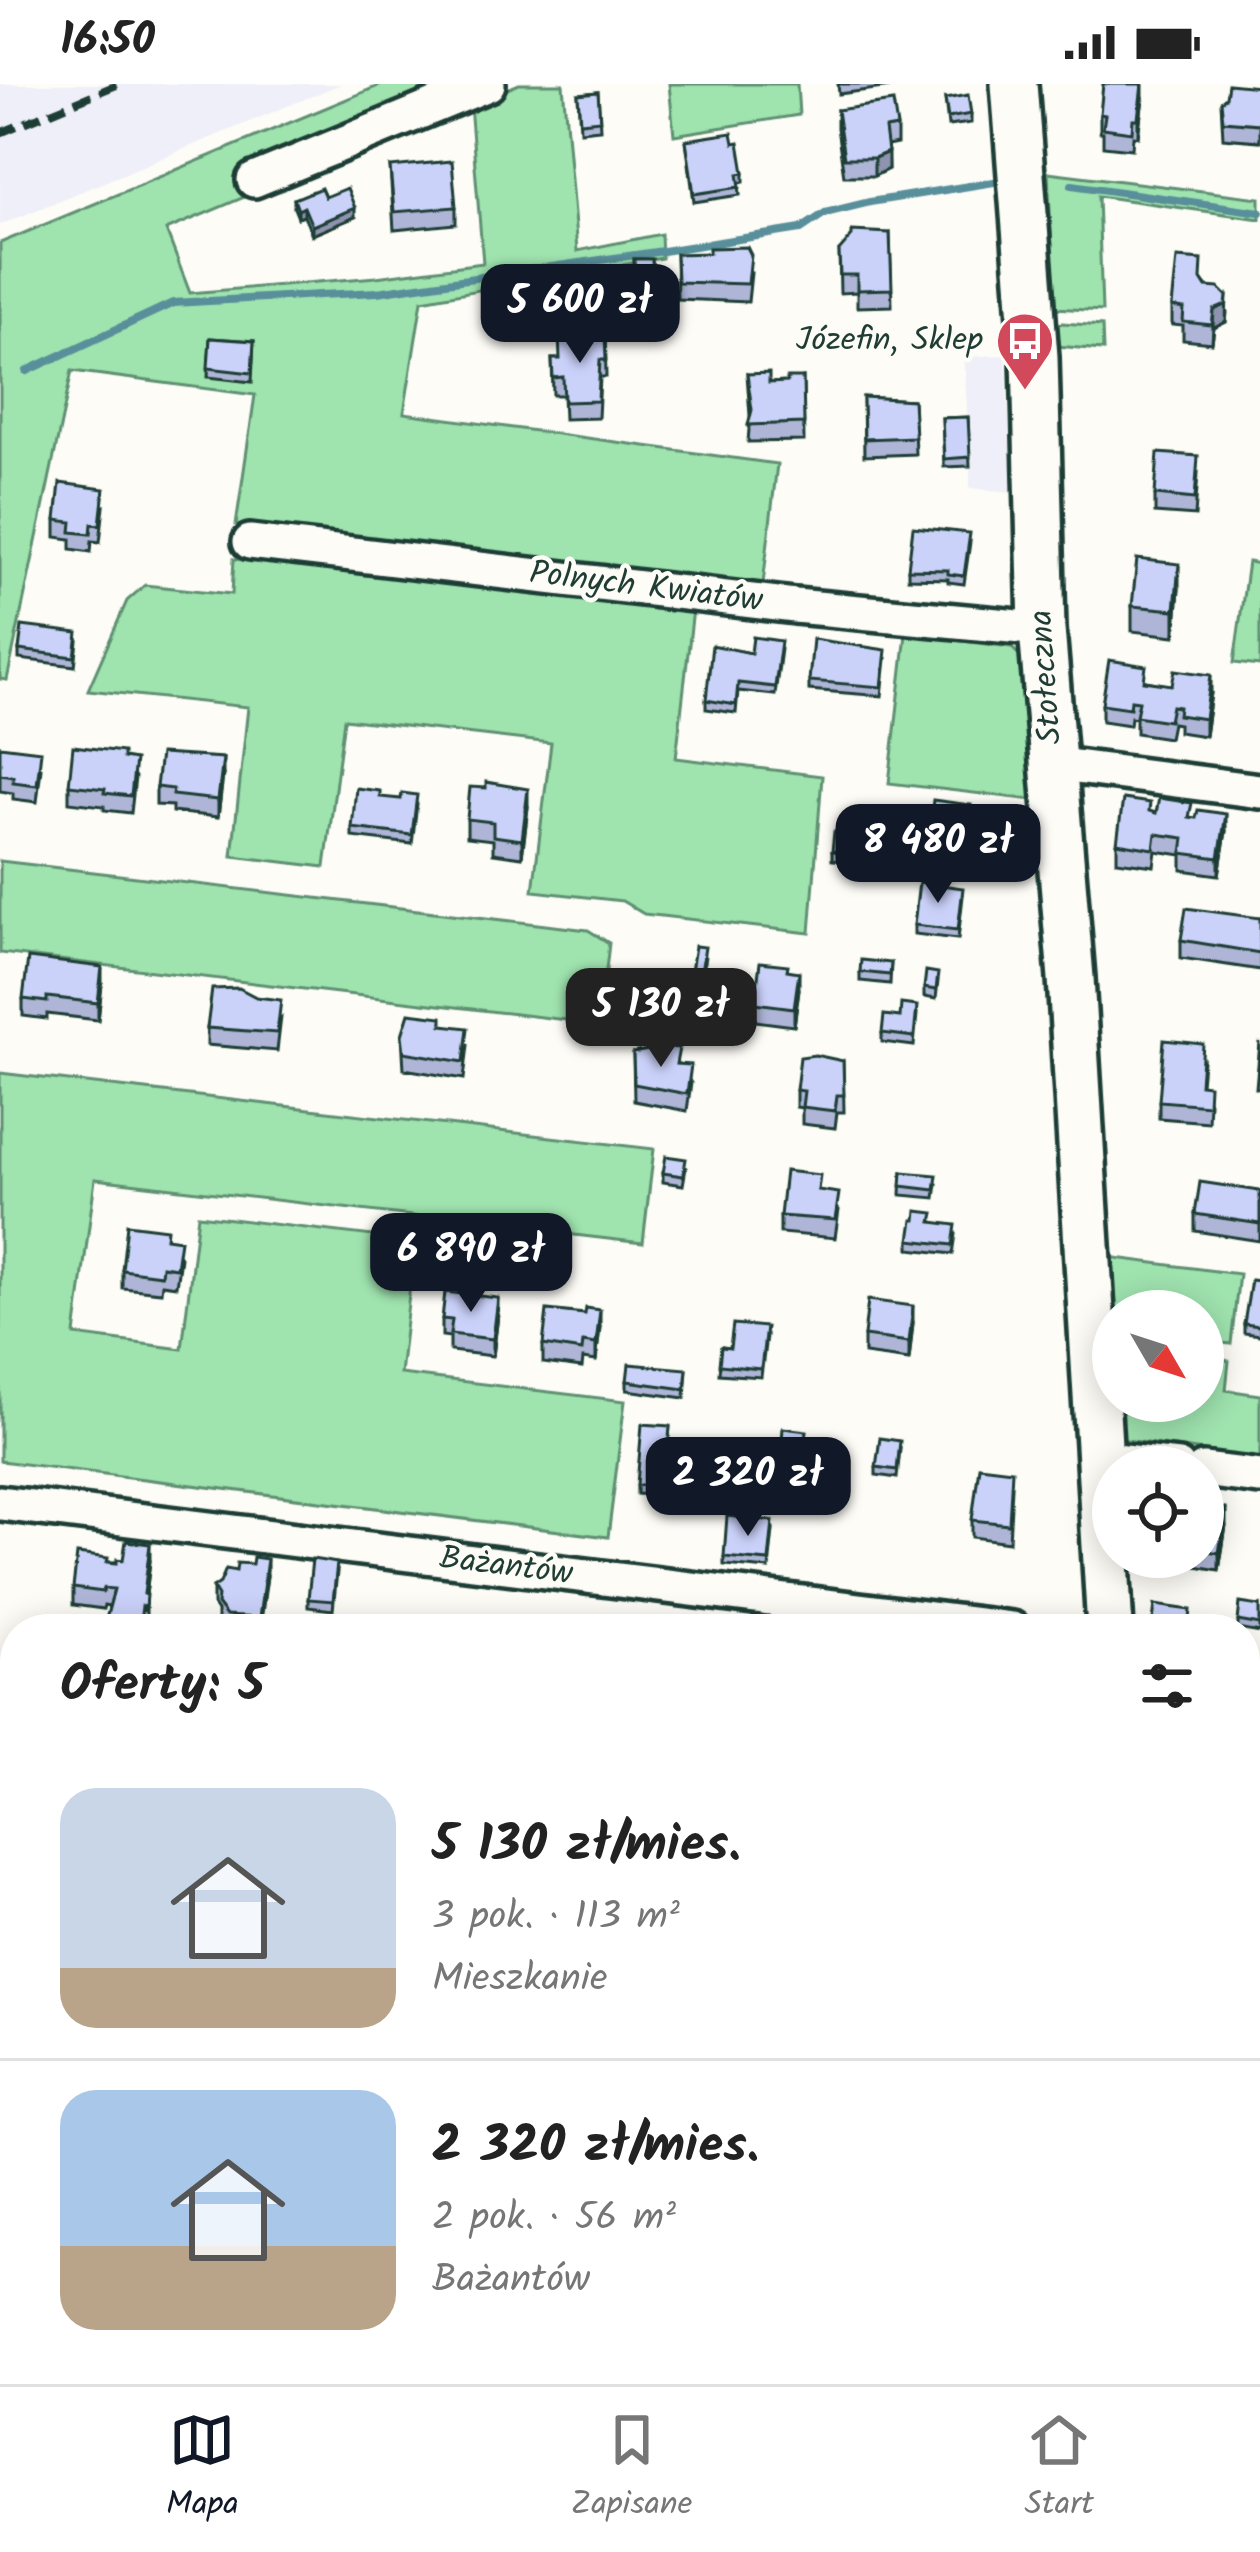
<!DOCTYPE html>
<html lang="pl">
<meta charset="utf-8">
<style>
:root{--surface:#fff;--page:#f2f2f2;--text:#222;--muted:#767676;--line:#e0e0e0;--accent:#111827}
body{margin:0;font-family:Kalam,sans-serif;background:var(--page);color:var(--text);height:100vh;display:flex;flex-direction:column;font-size:45px;white-space:nowrap}
*{box-sizing:border-box;margin:0}
p{font-size:39px;color:var(--muted)}
.icon{flex:none;width:66px;height:66px;fill:none;stroke:currentColor;stroke-width:2;stroke-linecap:round;stroke-linejoin:round}
.map{position:relative;flex:1;overflow:hidden}
.details{position:absolute;left:0px;top:1530px;width:1260px;height:771px;display:flex;flex-direction:column;background:var(--surface);border-radius:48px 48px 0 0;box-shadow:0 6px 30px #0003}
.details>*{flex:none}
.needle{width:78px;rotate:129deg}
.fabs{position:absolute;left:1092px;top:1206px;display:grid;gap:24px}
.fabs a{display:grid;place-items:center;width:132px;height:132px;border-radius:50%;background:var(--surface);box-shadow:0 6px 30px #0003;font-size:60px}
.price{position:absolute;translate:-50% -102px;padding:0 27px;border-radius:24px;background:var(--accent);color:#fff;font-size:39px;line-height:78px;filter:drop-shadow(0 3px 6px #0008)}
.price::after{content:'';position:absolute;left:50%;top:72px;width:36px;height:27px;margin-left:-18px;background:inherit;clip-path:polygon(0 0,100% 0,50% 100%)}
.price.on{background:#222;color:#fff}
ul{padding:0;list-style:none}
li{display:flex;align-items:center;gap:36px;height:300px;padding:0 60px}
li+li{border-top:3px solid var(--line)}
li span{display:grid;place-items:center;flex:none;width:336px;height:240px;border-radius:36px;color:#555}
li>.icon{margin-inline-start:auto}
span .icon{width:144px;height:144px;fill:#fffc;stroke-width:1}
li b{font-size:51px}
h2{display:flex;justify-content:space-between;align-items:center;height:144px;padding:0 60px;font-size:51px}
.status{display:flex;justify-content:space-between;align-items:center;height:84px;padding:0 60px;background:var(--surface);direction:ltr}
.status svg{height:33px;fill:currentColor}
.menu{display:flex;justify-content:space-around;align-items:center;height:168px;border-top:3px solid var(--line);background:var(--surface);font-size:33px;color:var(--muted)}
.menu a{display:grid;justify-items:center;gap:6px}
.menu .on{color:var(--accent)}
.map>svg:first-child{display:block}
</style>
<div class="status"><b>16:50</b><svg viewBox="0 0 49 12"><path d="M0 12V9h3v3zM5 12V6h3v6zM10 12V3h3v9zM15 12V0h3v12zM26 1h20v11H26zM47 4h2v5h-2z"/></svg></div>
<div class="map">
<svg width="1260" height="2300" viewBox="0 0 1260 2300">
<rect width="100%" height="100%" fill="#fdfcf7"/>
<filter id="ink" filterUnits="userSpaceOnUse"><feTurbulence type="fractalNoise" baseFrequency=".00833" numOctaves="2"/><feDisplacementMap in="SourceGraphic" scale="24" xChannelSelector="R" yChannelSelector="G"/><feConvolveMatrix kernelMatrix="1 2 1 2 8 2 1 2 1" color-interpolation-filters="sRGB"/></filter>
<g filter="url(#ink)">
<g fill="#eeeff8">
<polygon points="0,0 341,0 0,141"/>
<polygon points="1006,271 1012,408 970,404 970,382 944,383 942,342 968,341 964,273"/>
</g>
<g fill="#9fe3af" stroke="#5f9072" stroke-width="3">
<polygon points="383,0 456,0 239,90 247,112 166,146 190,209 376,193 483,179 470,21 519,0 563,0 577,167 661,150 662,174 422,216 404,329 777,380 763,500 236,441 255,311 72,287 7,596 0,595 0,159"/>
<polygon points="669,0 797,0 799,31 674,51"/>
<polygon points="1048,88 1260,114 1260,135 1098,112 1102,227 1055,224"/>
<polygon points="1062,239 1102,242 1103,266 1057,262 1055,241"/>
<polygon points="234,475 693,525 676,674 822,692 810,849 644,830 622,817 533,807 551,659 344,635 325,783 232,772 248,623 88,606 127,517 145,501 232,510"/>
<polygon points="1248,478 1260,480 1260,582 1234,579"/>
<polygon points="906,550 1011,563 1024,576 1034,716 889,699"/>
<polygon points="0,777 588,846 609,859 600,940 0,869"/>
<polygon points="0,989 654,1065 643,1159 95,1095 75,1251 182,1265 198,1131 415,1157 400,1290 625,1317 608,1453 0,1377"/>
<polygon points="1108,1173 1239,1190 1231,1260 1203,1257 1203,1227 1113,1227"/>
<polygon points="1203,1270 1229,1277 1226,1306 1260,1311 1260,1375 1119,1355 1117,1317 1203,1317"/>
<polygon points="1245,1842 1260,1844 1260,1947 1245,1945"/>
<polygon points="129,2286 307,2286 308,2300 129,2300"/>
<polygon points="780,2286 1007,2286 1008,2300 781,2300"/>
</g>
<g fill="none" stroke-linecap="round" stroke-linejoin="round">
<g stroke="#588f9a" stroke-width="8">
<polyline points="1072,101 1260,128"/>
<polyline points="27,287 173,219 377,208 663,167 801,145 825,129 870,118 994,98"/>
</g>
<g stroke="#1f3d34" stroke-width="42">
<g id="street">
<polyline points="254,96 488,0"/>
<polyline points="250,458 795,522 1042,545"/>
<polyline points="1053,680 1260,707"/>
<polyline points="1097,1374 1178,1383"/>
<polyline points="1203,1386 1260,1393"/>
<polyline points="0,1419 1012,1545"/>
<polyline points="1245,2241 1260,2243"/>
</g>
</g>
<g stroke="#1f3d34" stroke-width="54">
<g id="secondary">
<polyline points="1014,0 1035,273 1042,545 1071,894 1110,1545"/>
<polyline points="0,2061 15,2064"/>
<polyline points="1148,2286 1149,2300"/>
</g>
</g>
<use href="#street" stroke="#fdfcf7" stroke-width="33"/>
<use href="#secondary" stroke="#fdfcf7" stroke-width="45"/>
<polyline stroke="#1f3d34" stroke-width="8" stroke-dasharray="18 9" stroke-linecap="butt" points="0,49 119,0"/>
</g>
<g fill="#afb5d7" stroke="#1f3d34" stroke-width="3">
<polygon points="838,0 891,0 891,3 839,10"/>
<polygon points="1260,3 1260,57 1223,54 1221,17"/>
<polygon points="598,8 600,45 580,47 578,10"/>
<polygon points="1143,14 1138,53 1133,52 1132,65 1103,62 1103,48 1100,48 1100,30"/>
<polygon points="945,15 971,30 971,39 948,42"/>
<polygon points="837,26 897,43 897,60 887,62 888,85 874,92 844,92 837,44"/>
<polygon points="686,56 734,59 744,89 744,98 739,99 740,111 694,118"/>
<polygon points="390,83 456,123 456,140 394,146"/>
<polygon points="325,113 355,133 312,151 304,132 298,134 294,124 294,115"/>
<polygon points="890,149 892,222 857,223 857,208 840,209 839,167"/>
<polygon points="676,170 751,189 748,218 677,215"/>
<polygon points="634,175 652,175 653,217 636,217"/>
<polygon points="1202,197 1227,229 1226,238 1214,244 1212,259 1183,256 1183,242 1172,241 1172,223"/>
<polygon points="605,249 606,293 600,293 598,334 564,335 563,311 553,311 552,275 559,275"/>
<polygon points="210,254 254,257 252,298 208,293"/>
<polygon points="747,290 769,299 787,298 803,294 804,357 748,358 750,332"/>
<polygon points="863,313 913,316 915,370 864,372"/>
<polygon points="968,333 970,382 944,383 942,334"/>
<polygon points="1198,389 1195,432 1155,429 1155,411"/>
<polygon points="104,422 100,458 92,457 91,468 71,465 71,455 56,453 56,436"/>
<polygon points="970,458 964,500 948,498 948,495 908,494 908,485"/>
<polygon points="1179,505 1175,552 1132,547 1132,522"/>
<polygon points="78,557 75,582 19,575 19,566"/>
<polygon points="781,565 775,611 738,607 736,629 706,625 706,616 751,569"/>
<polygon points="886,575 882,612 809,606 809,597"/>
<polygon points="1146,597 1211,609 1205,652 1178,648 1178,640 1172,639 1169,654 1136,649 1136,634 1131,633 1130,641 1102,637 1102,620"/>
<polygon points="0,662 41,684 37,718 13,715 13,709 0,707"/>
<polygon points="123,674 135,693 131,729 104,726 104,722 69,718 69,701"/>
<polygon points="223,691 218,733 172,728 172,722 156,721 156,703"/>
<polygon points="380,713 417,720 412,760 352,753 352,744"/>
<polygon points="528,723 522,773 493,769 493,756 467,753 467,735"/>
<polygon points="1150,728 1192,734 1226,747 1219,791 1182,786 1182,771 1156,767 1154,782 1117,777 1117,759"/>
<polygon points="930,738 971,738 966,780 919,774 919,757"/>
<polygon points="879,762 877,780 832,776 832,767"/>
<polygon points="963,812 958,855 914,850 914,841"/>
<polygon points="1260,834 1260,886 1181,874 1181,856"/>
<polygon points="705,872 700,904 690,903 690,894"/>
<polygon points="891,879 890,900 860,897 860,888"/>
<polygon points="788,886 799,905 794,942 755,937 755,919"/>
<polygon points="938,897 936,915 924,913 924,904"/>
<polygon points="102,900 98,936 47,930 47,935 23,932 23,915"/>
<polygon points="683,913 680,937 656,934 656,925"/>
<polygon points="917,930 914,962 882,958 882,949 900,933"/>
<polygon points="281,933 277,967 207,961 207,944"/>
<polygon points="402,951 468,961 464,995 404,985"/>
<polygon points="633,969 679,980 691,999 687,1027 634,1017"/>
<polygon points="843,977 844,1028 837,1028 835,1044 802,1040 802,1024 796,1023 796,1006"/>
<polygon points="1203,977 1201,1000 1209,1018 1208,1038 1159,1034 1159,1017"/>
<polygon points="686,1084 683,1101 663,1098 663,1089"/>
<polygon points="902,1088 937,1100 935,1114 901,1111"/>
<polygon points="820,1107 839,1126 835,1154 780,1149 780,1132"/>
<polygon points="1260,1107 1260,1157 1195,1147 1195,1130"/>
<polygon points="934,1139 956,1150 953,1170 910,1165 910,1156"/>
<polygon points="167,1154 180,1173 176,1202 162,1200 161,1208 122,1204 122,1186"/>
<polygon points="1260,1197 1260,1251 1244,1249 1244,1240"/>
<polygon points="498,1231 493,1272 450,1267 450,1253 442,1252 442,1235"/>
<polygon points="913,1239 909,1276 864,1270 864,1252"/>
<polygon points="600,1243 596,1277 583,1275 582,1284 543,1279 543,1261"/>
<polygon points="766,1252 761,1293 719,1290 721,1263 730,1264"/>
<polygon points="687,1285 685,1314 627,1306 627,1297"/>
<polygon points="670,1342 665,1412 637,1410 637,1401"/>
<polygon points="807,1356 802,1400 770,1396 770,1387"/>
<polygon points="900,1365 897,1394 876,1391 876,1383"/>
<polygon points="1012,1403 1009,1458 972,1453 972,1436"/>
<polygon points="1203,1421 1226,1442 1219,1486 1183,1480 1183,1473 1203,1473"/>
<polygon points="773,1446 769,1485 724,1481 724,1473"/>
<polygon points="150,1477 146,1511 146,1540 142,1540 141,1545 106,1545 109,1522 104,1521 103,1525 73,1521 73,1504 108,1478"/>
<polygon points="337,1488 333,1526 308,1523 308,1515"/>
<polygon points="267,1492 260,1545 223,1545 217,1537 217,1527 213,1521 213,1504"/>
<polygon points="1260,1522 1260,1549 1238,1545 1238,1537"/>
<polygon points="1245,1675 1260,1677 1260,1704 1245,1702"/>
<polygon points="1260,1770 1260,1798 1245,1797 1245,1784"/>
<polygon points="0,1923 15,1924 15,1994 7,1993 7,1985 0,1984"/>
<polygon points="1260,2005 1260,2031 1250,2030 1250,2021"/>
<polygon points="1245,2118 1260,2120 1260,2146 1245,2144"/>
<polygon points="15,2151 15,2195 4,2196 3,2152"/>
<polygon points="1260,2175 1260,2225 1245,2223 1245,2188"/>
<polygon points="15,2224 15,2284 10,2285 7,2226"/>
<polygon points="325,2286 430,2286 430,2296 326,2300"/>
</g>
<g fill="#8e93af" stroke="#1f3d34" stroke-width="3">
<polygon points="1143,0 1143,14 1138,53 1138,35"/>
<polygon points="888,68 888,85 874,92 874,74"/>
<polygon points="304,123 304,132 298,134 298,126"/>
<polygon points="355,124 355,133 312,151 312,142"/>
<polygon points="1227,212 1226,238 1214,244 1212,259 1214,226"/>
<polygon points="1179,480 1179,505 1175,552 1175,526"/>
<polygon points="1211,591 1211,609 1205,652 1205,635"/>
<polygon points="223,674 223,691 218,733 218,716"/>
<polygon points="528,705 528,723 522,773 522,756"/>
<polygon points="971,721 971,738 966,780 966,763"/>
<polygon points="1226,730 1226,747 1219,791 1219,774"/>
<polygon points="102,883 102,900 98,936 98,919"/>
<polygon points="799,888 799,905 794,942 794,924"/>
<polygon points="498,1214 498,1231 493,1272 493,1255"/>
<polygon points="913,1222 913,1239 909,1276 909,1258"/>
<polygon points="600,1226 600,1243 596,1277 596,1260"/>
<polygon points="1226,1425 1226,1442 1219,1486 1219,1469"/>
<polygon points="150,1460 150,1477 144,1528 144,1510"/>
<polygon points="267,1475 267,1492 259,1545 259,1534"/>
</g>
<g fill="#cbd2fa" stroke="#1f3d34" stroke-width="3">
<polygon points="1103,0 1142,0 1138,35 1133,35 1132,48 1103,44 1105,31 1100,30"/>
<polygon points="1228,0 1260,3 1260,40 1223,37 1221,17 1226,13"/>
<polygon points="598,8 600,36 580,38 578,10"/>
<polygon points="968,11 971,30 948,34 945,15"/>
<polygon points="893,18 897,43 885,45 888,68 874,74 844,74 837,26"/>
<polygon points="732,49 734,59 739,58 744,89 738,90 740,103 694,110 686,56"/>
<polygon points="452,77 456,123 394,128 390,83"/>
<polygon points="321,104 325,113 347,104 355,124 312,142 304,123 298,126 294,115"/>
<polygon points="852,147 890,149 892,205 857,206 857,191 840,191 839,167 852,152"/>
<polygon points="747,163 751,171 748,200 677,198 676,170 709,169 709,164"/>
<polygon points="1177,174 1202,176 1201,195 1206,203 1219,204 1227,212 1226,221 1214,226 1212,241 1183,238 1184,225 1172,223"/>
<polygon points="634,175 652,175 653,208 636,209"/>
<polygon points="605,249 606,276 600,276 598,317 564,318 563,293 553,294 552,275 560,275 559,251"/>
<polygon points="210,254 254,257 252,289 208,284"/>
<polygon points="769,289 769,299 787,298 787,294 803,294 804,339 748,341 752,326 747,290"/>
<polygon points="863,313 913,316 915,353 864,355"/>
<polygon points="968,333 970,373 944,375 942,334"/>
<polygon points="1158,369 1198,372 1195,415 1155,411"/>
<polygon points="60,399 104,405 100,441 92,440 91,450 71,448 72,438 56,436"/>
<polygon points="913,443 970,449 964,492 948,490 948,486 908,485"/>
<polygon points="1137,475 1179,480 1175,526 1132,522"/>
<polygon points="22,542 78,549 75,573 19,566"/>
<polygon points="753,553 781,557 775,603 738,599 736,621 706,616 712,561 751,569"/>
<polygon points="813,555 886,566 882,603 809,597"/>
<polygon points="1109,576 1146,582 1144,597 1172,601 1175,586 1211,591 1205,635 1178,631 1179,623 1172,622 1169,637 1136,632 1139,617 1131,616 1130,624 1102,620"/>
<polygon points="0,662 41,667 37,701 13,698 13,692 0,690"/>
<polygon points="73,662 123,668 123,674 135,676 131,712 104,709 105,705 69,701"/>
<polygon points="160,670 223,674 218,716 172,711 173,705 156,703"/>
<polygon points="486,698 528,705 522,756 493,752 493,738 467,735 470,703 486,704"/>
<polygon points="356,704 380,707 380,713 401,715 402,709 417,711 412,751 352,744"/>
<polygon points="1159,714 1192,719 1189,733 1196,734 1198,726 1226,730 1219,774 1182,769 1184,754 1156,750 1154,765 1117,759 1123,715 1150,719 1149,727 1156,729"/>
<polygon points="933,716 971,721 966,763 919,757 921,737 930,738"/>
<polygon points="834,748 879,753 877,772 832,767"/>
<polygon points="919,798 963,804 958,846 914,841"/>
<polygon points="1186,824 1260,834 1260,869 1181,856"/>
<polygon points="695,862 705,863 700,895 690,894"/>
<polygon points="28,874 102,883 98,919 47,913 47,918 23,915"/>
<polygon points="861,876 891,879 890,891 860,888"/>
<polygon points="760,878 788,881 787,886 799,888 794,924 755,919"/>
<polygon points="926,887 938,889 936,906 924,904"/>
<polygon points="659,902 683,905 680,928 656,925"/>
<polygon points="239,904 256,913 281,916 277,949 207,944 212,905"/>
<polygon points="901,920 917,922 914,953 882,949 884,931 900,933"/>
<polygon points="409,929 442,933 442,941 468,944 464,978 404,968 402,951"/>
<polygon points="1164,956 1203,960 1200,1000 1209,1001 1208,1021 1159,1017"/>
<polygon points="1260,958 1260,1004 1256,1004"/>
<polygon points="648,961 679,964 676,980 691,981 687,1010 634,1000 633,969 648,966"/>
<polygon points="815,971 843,977 844,1011 837,1011 835,1027 802,1023 804,1007 796,1006 800,973"/>
<polygon points="666,1072 686,1075 683,1092 663,1089"/>
<polygon points="785,1087 820,1091 818,1106 839,1109 835,1136 780,1132"/>
<polygon points="902,1088 937,1091 935,1106 901,1102"/>
<polygon points="1200,1098 1260,1107 1260,1140 1195,1130"/>
<polygon points="917,1127 934,1129 932,1138 956,1141 953,1161 910,1156 913,1136 916,1136"/>
<polygon points="127,1140 167,1145 166,1154 180,1156 176,1184 162,1182 161,1191 122,1186"/>
<polygon points="1251,1196 1260,1197 1260,1242 1244,1240"/>
<polygon points="445,1208 498,1214 493,1255 450,1250 452,1236 442,1235"/>
<polygon points="868,1216 913,1222 909,1258 864,1252"/>
<polygon points="586,1224 600,1226 596,1260 583,1258 582,1267 543,1261 547,1226 585,1230"/>
<polygon points="733,1240 766,1243 761,1285 719,1281 721,1263 730,1264"/>
<polygon points="629,1280 687,1285 685,1305 627,1297"/>
<polygon points="642,1340 670,1342 665,1404 637,1401"/>
<polygon points="783,1344 807,1347 802,1391 770,1387 772,1367 781,1368"/>
<polygon points="880,1354 900,1357 897,1386 876,1383"/>
<polygon points="979,1382 1012,1386 1009,1440 972,1436"/>
<polygon points="1203,1421 1226,1425 1219,1469 1203,1466"/>
<polygon points="727,1432 773,1437 769,1477 724,1473"/>
<polygon points="126,1457 150,1460 144,1510 147,1511 146,1523 142,1522 140,1539 106,1535 114,1505 104,1504 103,1508 73,1504 77,1470 108,1474 107,1478 117,1479 117,1475 123,1476"/>
<polygon points="253,1473 267,1475 259,1534 226,1532 217,1520 218,1512 213,1504 220,1499 226,1485 236,1487 237,1479 252,1480"/>
<polygon points="312,1475 337,1479 333,1517 308,1515"/>
<polygon points="1240,1519 1260,1522 1260,1541 1238,1537"/>
<polygon points="1155,1521 1191,1526 1189,1545 1152,1545"/>
<polygon points="1245,1675 1260,1677 1260,1695 1245,1694"/>
<polygon points="1246,1768 1260,1770 1260,1789 1245,1788"/>
<polygon points="0,1923 15,1924 15,1977 7,1976 8,1968 0,1967"/>
<polygon points="1252,2004 1260,2005 1260,2023 1250,2021"/>
<polygon points="1245,2118 1260,2120 1260,2138 1245,2135"/>
<polygon points="15,2151 15,2177 4,2179 3,2152"/>
<polygon points="1247,2173 1260,2175 1260,2208 1245,2206"/>
<polygon points="15,2224 15,2267 10,2267 7,2226"/>
<polygon points="377,2286 430,2286 430,2296 436,2296 437,2300 369,2300 369,2291 377,2290"/>
<polygon points="1255,2289 1256,2299 1260,2300 1216,2300 1216,2292"/>
<polygon points="652,2295 652,2300 611,2300 611,2297"/>
</g>
</g>
<defs>
<g id="bus-pin" transform="scale(3)"><path d="M0 17L-7.5 6A9.5 9.5 0 1 1 7.5 6Z" fill="#d1495b" stroke="#fdfcf7"/><path d="M-5-6H5V4H4V6H2V4H-2V6H-4V4H-5ZM-3.5-4V0h7V-4ZM-3.5 1.2v1.5H-2V1.2ZM2 1.2v1.5H3.5V1.2Z" fill="#fff"/></g>
</defs>
<g fill-rule="evenodd">
<use href="#bus-pin" x="1025" y="257"/>
</g>
<g text-anchor="middle" dominant-baseline="central" stroke-width="9" stroke-linejoin="round" paint-order="stroke">
<g font-size="33" fill="#1f3d34" stroke="#fdfcf7" text-anchor="end">
<text x="983" y="257">Józefin, Sklep</text>
</g>
<g font-size="33" fill="#1f3d34" stroke="#fdfcf7">
<text transform="translate(646 504) rotate(7)">Polnych Kwiatów</text>
<text transform="translate(1047 593) rotate(-94)">Stołeczna</text>
<text transform="translate(506 1483) rotate(7)">Bażantów</text>
</g>
</g>
</svg>
<div class="fabs">
<a><svg class="needle" viewBox="-14 -14 28 28"><path d="M0-13l5 13h-10z" fill="#e53935"/><path d="M0 13l5-13h-10z" fill="#767676"/></svg></a>
<a><svg class="icon" aria-label="locate" viewBox="0 0 24 24"><circle cx="12" cy="12" r="6"/><path d="M12 2v4M12 18v4M2 12h4M18 12h4"/></svg></a>
</div>
<b class="price" style="left:580px;top:282px">5 600 zł</b>
<b class="price" style="left:938px;top:822px">8 480 zł</b>
<b class="price on" style="left:661px;top:986px">5 130 zł</b>
<b class="price" style="left:471px;top:1231px">6 890 zł</b>
<b class="price" style="left:748px;top:1455px">2 320 zł</b>
<section class="details">
<h2>Oferty: 5<svg class="icon" aria-label="filters" viewBox="0 0 24 24"><path d="M4 7h16M4 17h16"/><circle cx="9" cy="7" r="2"/><circle cx="15" cy="17" r="2"/></svg></h2>
<ul>
<li><span style="background:linear-gradient(#c9d6e8 75%,#b9a48a 0)"><svg class="icon" aria-label="home" viewBox="0 0 24 24"><path d="M3 11l9-7 9 7M6 9v11h12V9"/></svg></span><div><b>5 130 zł/mies.</b><p>3 pok. · 113 m²</p><p>Mieszkanie</p></div></li>
<li><span style="background:linear-gradient(#a9c7e8 65%,#b9a48a 0)"><svg class="icon" aria-label="home" viewBox="0 0 24 24"><path d="M3 11l9-7 9 7M6 9v11h12V9"/></svg></span><div><b>2 320 zł/mies.</b><p>2 pok. · 56 m²</p><p>Bażantów</p></div></li>
</ul>
</section>
</div>
<nav class="menu">
<a class="on"><svg class="icon" aria-label="map" viewBox="0 0 24 24"><path d="M3 6l6-2 6 2 6-2v14l-6 2-6-2-6 2zM9 4v14M15 6v14"/></svg>Mapa</a>
<a><svg class="icon" aria-label="saved" viewBox="0 0 24 24"><path d="M7 4h10v16l-5-4-5 4z"/></svg>Zapisane</a>
<a><svg class="icon" aria-label="home" viewBox="0 0 24 24"><path d="M3 11l9-7 9 7M6 9v11h12V9"/></svg>Start</a>
</nav>
